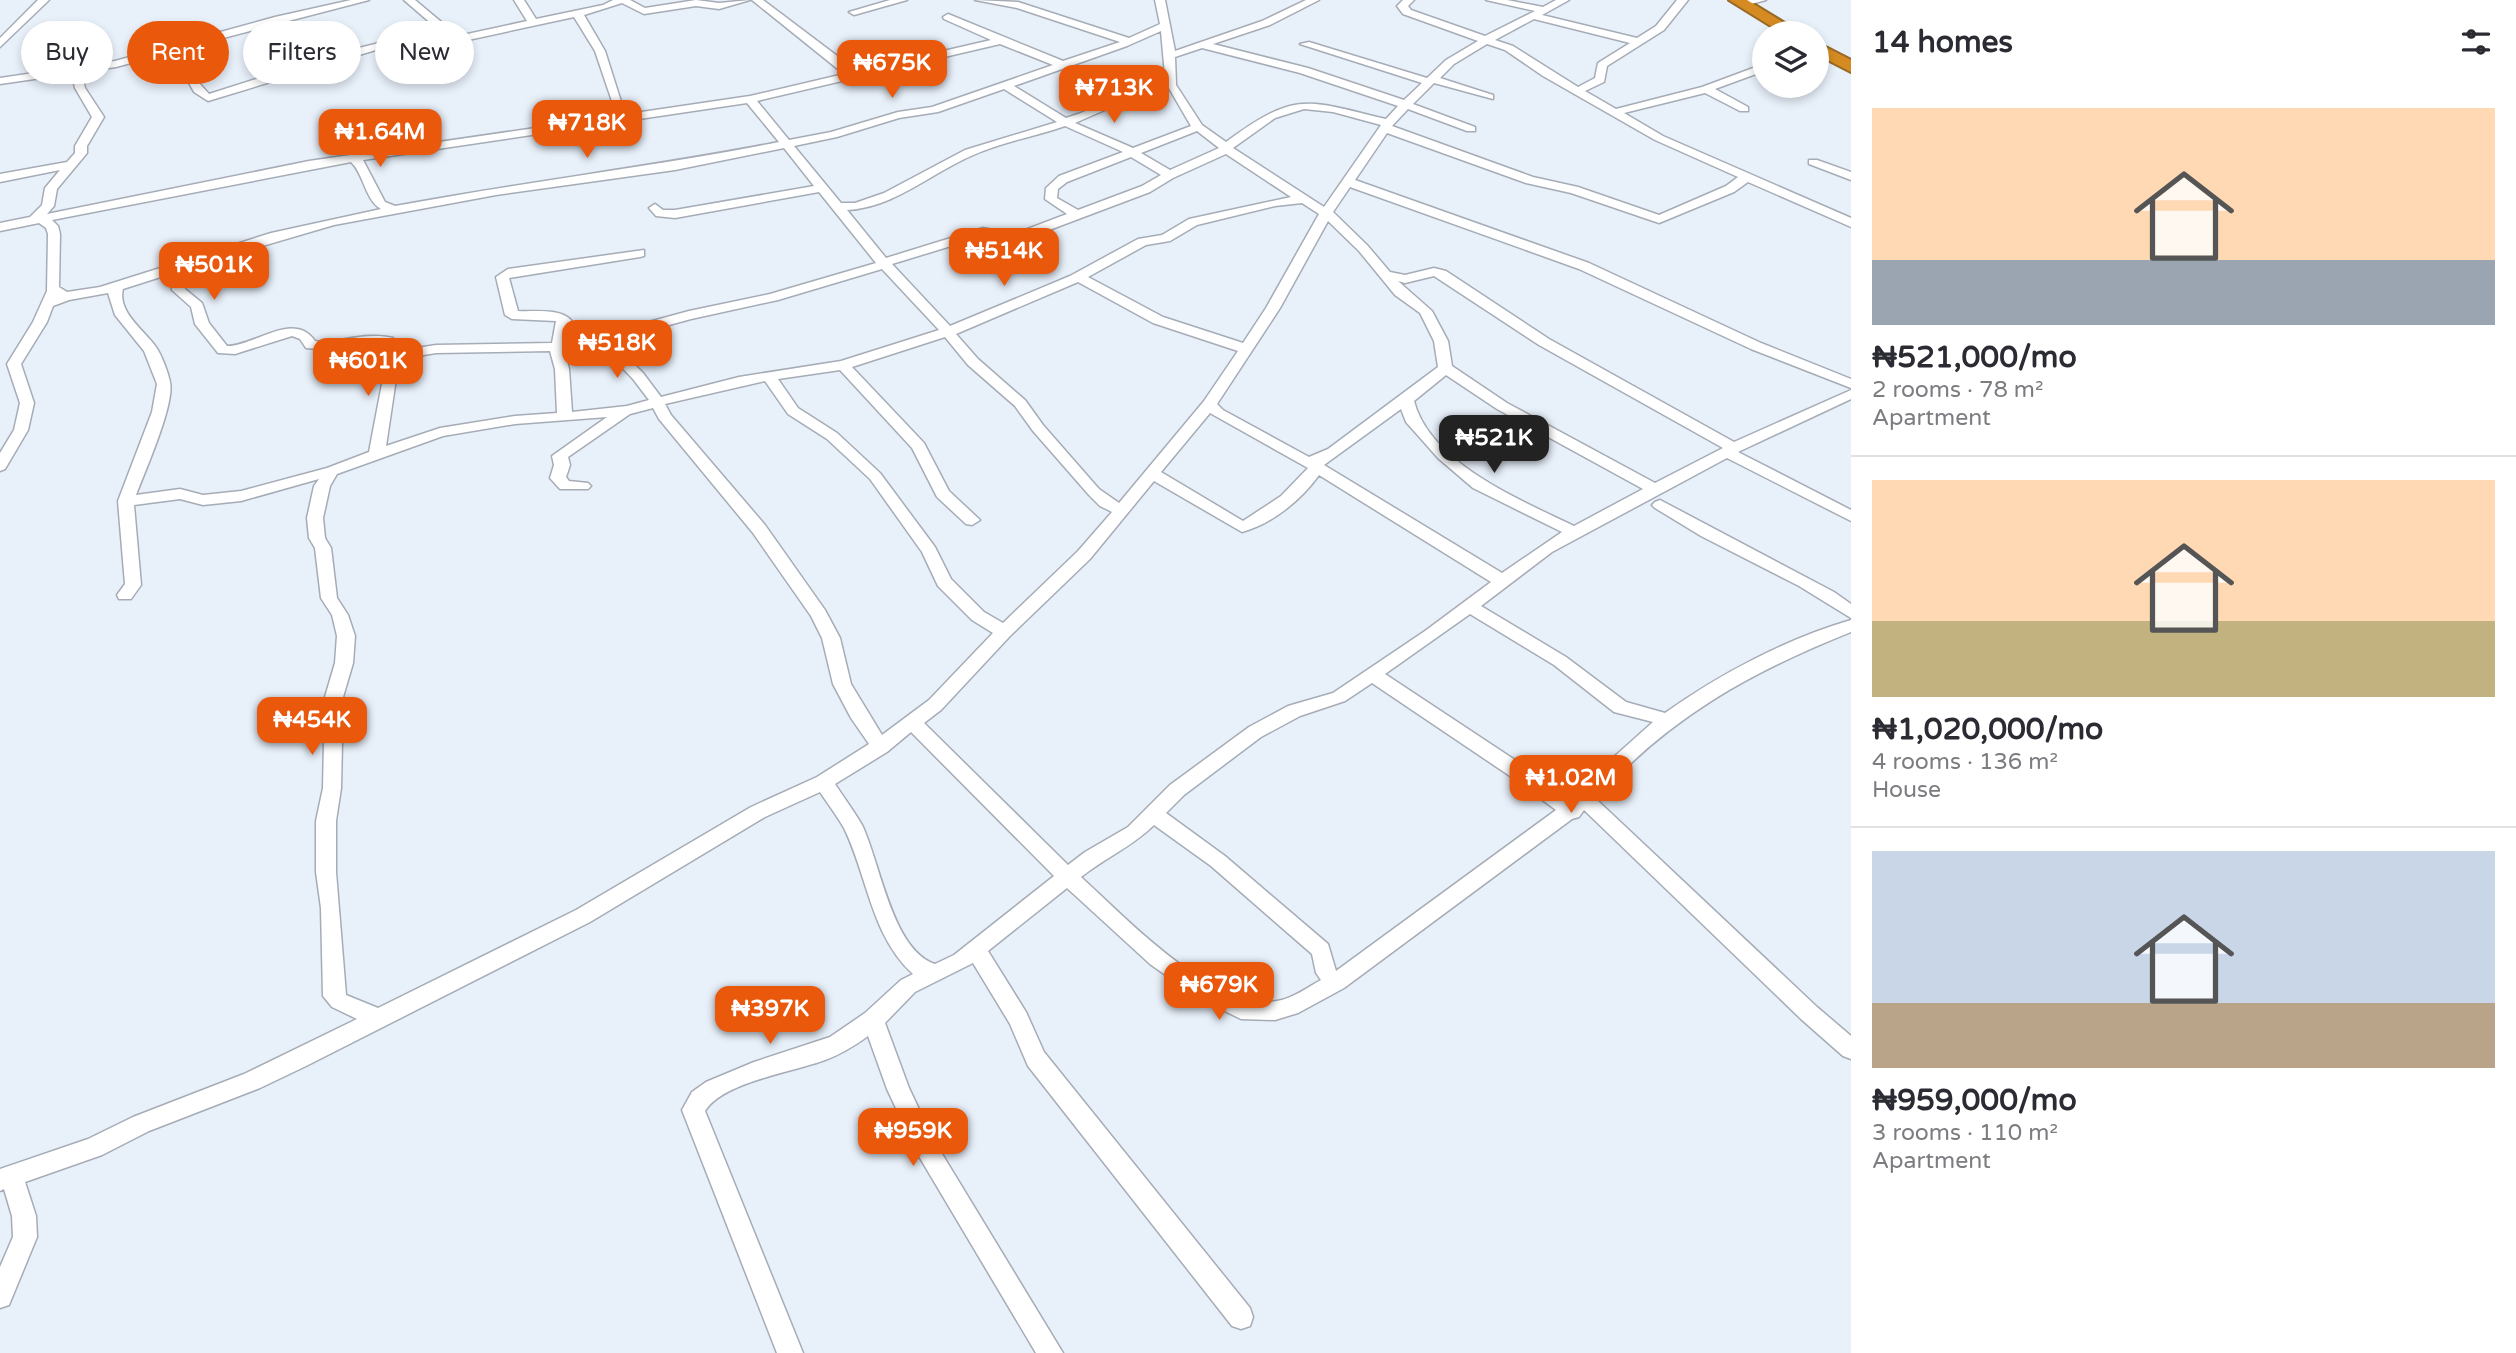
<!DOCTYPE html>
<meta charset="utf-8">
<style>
:root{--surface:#fff;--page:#f7f7f7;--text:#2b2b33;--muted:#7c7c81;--line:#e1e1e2;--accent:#ea580c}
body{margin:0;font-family:"Varela Round",sans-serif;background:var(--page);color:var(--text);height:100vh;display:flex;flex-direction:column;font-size:26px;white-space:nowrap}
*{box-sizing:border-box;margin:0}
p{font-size:23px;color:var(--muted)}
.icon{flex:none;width:38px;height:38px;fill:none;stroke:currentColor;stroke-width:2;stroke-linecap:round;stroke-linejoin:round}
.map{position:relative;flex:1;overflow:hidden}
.sheet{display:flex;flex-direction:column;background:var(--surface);width:665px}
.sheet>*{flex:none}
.hud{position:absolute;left:21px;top:21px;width:665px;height:63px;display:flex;gap:14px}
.buttons{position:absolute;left:1752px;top:21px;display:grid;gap:14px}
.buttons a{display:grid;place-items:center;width:77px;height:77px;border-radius:50%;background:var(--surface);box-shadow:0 4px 10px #0003;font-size:35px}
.price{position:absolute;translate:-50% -60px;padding:0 16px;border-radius:14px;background:var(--accent);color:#fff;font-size:23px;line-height:46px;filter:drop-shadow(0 2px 4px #0008)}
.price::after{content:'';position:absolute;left:50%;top:42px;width:21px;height:16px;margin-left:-10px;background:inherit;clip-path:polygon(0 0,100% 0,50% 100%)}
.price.active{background:#222;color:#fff}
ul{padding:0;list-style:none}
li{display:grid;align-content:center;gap:14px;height:371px;padding:0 21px}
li+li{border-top:2px solid var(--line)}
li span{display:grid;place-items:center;height:217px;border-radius:0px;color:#555}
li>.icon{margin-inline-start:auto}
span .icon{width:126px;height:126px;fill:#fffc;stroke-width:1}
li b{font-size:30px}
h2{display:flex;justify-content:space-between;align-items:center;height:84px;padding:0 21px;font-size:30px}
.pill{padding:0 24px;border-radius:32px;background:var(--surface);box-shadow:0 4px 10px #0003;font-size:24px;line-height:63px}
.pill.active{background:var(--accent);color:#fff}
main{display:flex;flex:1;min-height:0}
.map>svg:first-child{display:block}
</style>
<main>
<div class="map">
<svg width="1851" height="1353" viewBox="0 0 1851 1353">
<rect width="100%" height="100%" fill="#e8f0fa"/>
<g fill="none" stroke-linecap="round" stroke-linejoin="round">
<g stroke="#a6acb6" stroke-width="3">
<g id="minor">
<polygon points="38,0 49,0 0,47 0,38"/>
<path d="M 351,0 L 369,0 L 181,49 L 199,83 L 209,94 L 335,54 L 379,43 L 448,38 L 404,0 L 415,0 L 458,36 L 527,21 L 514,0 L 524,0 L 536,19 L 603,5 L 613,0 L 630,0 L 645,8 L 696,0 L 719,3 L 750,0 L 719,9 L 696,6 L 644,14 L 622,3 L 584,15 L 605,51 L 624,111 L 628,114 L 750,96 L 844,74 L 752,0 L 763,0 L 857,71 L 991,40 L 944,19 L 943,17 L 948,14 L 1063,61 L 1120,42 L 1017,8 L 975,0 L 1018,2 L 1129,38 L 1160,24 L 1155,0 L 1165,0 L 1175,51 L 1262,21 L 1306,0 L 1319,0 L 1270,25 L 1213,44 L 1308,68 L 1404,100 L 1422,83 L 1300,44 L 1309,42 L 1427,78 L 1446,60 L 1478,41 L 1403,14 L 1397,6 L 1403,0 L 1414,0 L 1408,6 L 1411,10 L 1485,36 L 1535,11 L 1486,0 L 1507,0 L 1543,7 L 1556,0 L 1569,0 L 1542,15 L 1637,38 L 1656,26 L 1677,0 L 1688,0 L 1664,30 L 1607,66 L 1604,82 L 1585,91 L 1616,109 L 1702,87 L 1764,64 L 1764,71 L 1715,89 L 1748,107 L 1748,111 L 1740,111 L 1705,93 L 1624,113 L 1663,136 L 1851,218 L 1851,227 L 1748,182 L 1734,192 L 1659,223 L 1571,193 L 1526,183 L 1387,133 L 1355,180 L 1589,263 L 1761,343 L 1851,379 L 1851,388 L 1751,349 L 1579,269 L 1350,187 L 1333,212 L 1367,245 L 1390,272 L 1405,275 L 1434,268 L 1446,271 L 1549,339 L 1734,442 L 1851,390 L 1851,399 L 1738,452 L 1851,510 L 1851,521 L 1727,458 L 1552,552 L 1481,606 L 1566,657 L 1626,702 L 1665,713 C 1720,674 1786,639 1851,620 L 1851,632 C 1751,672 1669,717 1596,799 L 1817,1007 L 1851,1036 L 1851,1059 L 1843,1056 L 1801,1019 L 1584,810 L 1579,817 L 1572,819 L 1344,988 L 1298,1013 L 1275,1020 L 1241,1019 L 1198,998 L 1150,964 L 1067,888 L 988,951 L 1026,1012 L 1044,1052 L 1250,1308 L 1253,1317 L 1250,1326 L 1241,1329 L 1232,1326 L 1028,1066 L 1010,1024 L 973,963 L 915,992 L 885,1023 L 909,1088 L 933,1139 L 1063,1353 L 1036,1353 L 917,1153 L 887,1089 L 868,1036 C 854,1046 841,1054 825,1060 C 793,1072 723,1082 705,1111 L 803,1353 L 777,1353 L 682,1110 L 692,1092 L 706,1082 L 754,1062 L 830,1037 L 865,1013 L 901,980 L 913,974 C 871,936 868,877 844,828 C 837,816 828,804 820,792 L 765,817 L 590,922 L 306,1066 L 260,1088 L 149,1131 L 102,1155 L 25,1182 L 36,1216 L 37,1237 L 9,1305 L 0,1308 L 0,1267 L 13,1237 L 12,1216 L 4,1189 L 0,1191 L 0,1169 L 88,1139 L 133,1117 L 244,1074 L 357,1019 L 332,1007 L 323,996 L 321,908 L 316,872 L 316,821 L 323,788 L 325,697 L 335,663 L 337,636 L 332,615 L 321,598 L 315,548 L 309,538 L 307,518 L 314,486 L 319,479 L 241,501 L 203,505 L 180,499 L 134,505 L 141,585 L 131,599 L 119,599 L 117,595 L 125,584 L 118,501 L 152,412 L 157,384 L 144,351 L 115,315 L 108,293 L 69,300 L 53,306 L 47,322 L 21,364 L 34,403 L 28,430 L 5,469 L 0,471 L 0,453 L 14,430 L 20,403 L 7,364 L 33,322 L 47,291 L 48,234 L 46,228 L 39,223 L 0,231 L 0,223 L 30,217 L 42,205 L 45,188 L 60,170 L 0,182 L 0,174 L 67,162 L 75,153 L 75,146 L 92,117 L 75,88 L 73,79 L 76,73 L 0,84 L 0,78 L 115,61 L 275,17 ZM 574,17 L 595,51 L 617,116 L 309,161 L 47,214 L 54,206 L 57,189 L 87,153 L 87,146 L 104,117 L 85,88 L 83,79 L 88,71 L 116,67 L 172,52 L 194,92 L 208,101 L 379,49 L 445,45 ZM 1534,19 L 1630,43 L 1598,63 L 1595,78 L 1578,87 L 1513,46 L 1495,40 ZM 1161,31 L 1165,75 L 1081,113 L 1066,118 L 1014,86 L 1127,46 ZM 1000,44 L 1053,65 L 932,107 L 898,112 L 831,132 L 789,140 L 757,101 ZM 1487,44 L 1505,50 L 1543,76 L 1655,140 L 1738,177 L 1726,186 L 1659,215 L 1578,187 L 1533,177 L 1392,126 L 1408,109 L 1467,131 L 1475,131 L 1475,127 L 1413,104 L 1434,83 L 1493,99 L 1493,95 L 1440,78 L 1454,64 ZM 1202,48 L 1300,73 L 1398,106 L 1386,119 C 1305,100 1297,90 1226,142 L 1202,125 L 1176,85 L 1175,57 ZM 1166,83 L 1191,126 L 1133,148 L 1075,123 ZM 1004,89 L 1057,122 L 965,150 L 884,193 L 855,203 L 841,203 L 794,146 L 837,137 L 899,118 L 938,112 ZM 747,103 L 779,142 C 652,167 523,182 395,206 L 385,202 L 363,160 ZM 1304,109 L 1333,112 L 1381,125 L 1324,207 L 1233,148 L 1275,118 ZM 1065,126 L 1123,152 L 1059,176 L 1046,188 L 1045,199 L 1067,214 L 1014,234 L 983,228 L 886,258 L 847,210 C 893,208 930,174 971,156 C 1000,142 1034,137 1065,126 ZM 1197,131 L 1219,148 L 1170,170 L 1141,153 ZM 784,148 L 814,186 L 675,210 L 663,210 L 655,204 L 649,208 L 656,216 L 675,218 L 819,192 L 876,263 L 770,294 L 689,311 L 601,335 L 566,341 L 571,320 C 559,308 534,312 518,311 L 509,278 L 640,257 L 644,256 L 644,250 L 508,269 L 496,277 L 505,315 L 512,319 L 556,321 L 552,343 L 436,345 L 398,351 L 393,338 C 368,332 345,341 321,342 L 315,341 C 294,310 255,346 227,346 L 209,323 L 202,303 L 185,289 L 180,270 L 334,225 L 496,195 L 675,170 ZM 1226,154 L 1291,197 L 1189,219 L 1162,235 L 1138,239 L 1070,276 L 950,326 L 892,264 L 984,236 L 1012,242 L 1020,241 L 1150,192 L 1173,178 ZM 1131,157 L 1161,175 L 1142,186 L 1078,210 L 1057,198 L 1058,189 L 1067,182 ZM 351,162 C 364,174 365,200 381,209 L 271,233 L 100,287 L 67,292 L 59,287 L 60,234 L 58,226 L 52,220 ZM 1302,203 L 1319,214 L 1266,308 L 1243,343 L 1163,317 L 1088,277 L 1146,245 L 1170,241 L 1197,225 L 1275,206 ZM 1328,221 L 1359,251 L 1395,295 L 1420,313 L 1434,341 L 1438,367 L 1328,449 L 1309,457 L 1223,410 L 1217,404 L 1280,308 ZM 882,269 L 939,330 L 841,361 L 739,377 L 661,397 L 643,373 L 611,341 L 691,319 L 778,300 ZM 170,274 L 172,290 L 191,307 L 195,324 L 218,353 L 235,354 L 292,336 L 300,339 L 306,348 L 330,350 L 382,344 L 385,368 L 369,452 L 327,468 L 241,491 L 203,495 L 180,489 L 136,495 C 145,471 175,404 170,382 C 168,372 162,356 156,347 C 144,330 117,312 123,289 ZM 1434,276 L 1539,345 L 1723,448 L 1655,483 L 1507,403 L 1452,366 L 1448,341 L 1432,311 L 1398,281 L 1405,283 ZM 1078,282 L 1153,323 L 1238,351 L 1204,401 L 1119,503 L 1099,489 L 1043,425 L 1025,400 L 978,359 L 956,334 ZM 945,337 L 968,365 L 1015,406 L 1033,431 L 1089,495 L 1100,506 L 1112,512 L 1078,551 L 1003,623 L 984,612 L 951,579 L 935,547 L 880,473 L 837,433 L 798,408 L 778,379 L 840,370 L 912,448 L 937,497 L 966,524 L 972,525 L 980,520 L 949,491 L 924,443 L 852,367 ZM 599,344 L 633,379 L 649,400 L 627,406 L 572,412 L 569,369 L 564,349 ZM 550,351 L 555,369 L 557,413 L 515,416 L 440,428 L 386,446 L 399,359 L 436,353 ZM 1446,375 L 1497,409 L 1643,489 L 1574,526 C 1520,500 1430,463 1414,401 ZM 765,381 L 788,414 L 827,439 L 870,479 L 922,552 L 938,586 L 972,620 L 993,633 L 929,700 L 882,735 L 851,684 L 840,638 L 825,610 L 765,525 L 671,415 L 665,404 ZM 653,408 L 659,419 L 753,533 L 811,616 L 822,638 L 833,684 L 851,718 L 869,744 L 817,777 L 751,807 L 576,910 L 378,1008 L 346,995 L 336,872 L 336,821 L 341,788 L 343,697 L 353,663 L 355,636 L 348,615 L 337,598 L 331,548 L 325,538 L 323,518 L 330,486 L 337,474 L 443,436 L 515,424 L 607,417 L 552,456 L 554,465 L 550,478 L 560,489 L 588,489 L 591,486 L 588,483 L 569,481 L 566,477 L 570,465 L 568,457 L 630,414 ZM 1401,409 L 1406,422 L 1438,458 L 1473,488 L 1562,532 L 1502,573 L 1324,465 ZM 1210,413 L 1308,468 L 1281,496 L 1243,521 L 1161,472 ZM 1319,475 L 1491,582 L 1425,631 L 1333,693 L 1288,706 L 1249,727 L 1170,785 L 1128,827 L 1085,852 L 1068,865 L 924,723 L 941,710 L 1010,636 L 1090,559 L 1154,481 L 1242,532 C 1272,524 1301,500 1319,475 ZM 1470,614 L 1554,665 L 1614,712 L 1653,722 L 1606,764 L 1570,800 L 1524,766 L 1385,674 ZM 1372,683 L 1510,776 L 1556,810 L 1336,971 L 1328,944 L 1225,856 L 1166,813 L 1184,795 L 1261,737 L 1300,716 L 1345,701 ZM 911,732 L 1054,876 L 954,955 L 935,964 C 892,950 880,862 862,825 C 854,811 844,798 835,784 L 887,752 ZM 1154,825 L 1211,866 L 1312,954 L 1316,973 L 1321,980 C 1308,987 1292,999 1277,1001 C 1214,1012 1125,917 1081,877 C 1105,858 1133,846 1154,825 Z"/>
<polygon points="890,0 907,0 854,15 849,12"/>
<polygon points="1766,0 1751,4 1746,1 1747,0"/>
<polygon points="1809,160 1817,160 1851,172 1851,180 1809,164"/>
<polygon points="1660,500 1834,592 1851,604 1851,618 1799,586 1701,536 1655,508 1652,505 1655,502"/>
</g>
</g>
<g stroke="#996a27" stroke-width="4">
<g id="highway">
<polygon points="1729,0 1747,0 1801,33 1782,33"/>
<polygon points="1816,42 1851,60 1851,72 1816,54"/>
</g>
</g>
<use href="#minor" fill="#fff" fill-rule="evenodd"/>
<use href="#highway" fill="#d58b22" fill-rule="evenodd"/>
</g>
</svg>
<div class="buttons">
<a><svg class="icon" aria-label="layers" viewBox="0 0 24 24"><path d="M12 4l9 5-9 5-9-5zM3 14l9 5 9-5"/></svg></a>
</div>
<b class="price" style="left:892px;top:100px">₦675K</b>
<b class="price" style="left:1114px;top:125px">₦713K</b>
<b class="price" style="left:587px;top:160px">₦718K</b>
<b class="price" style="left:380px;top:169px">₦1.64M</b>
<b class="price" style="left:1004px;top:288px">₦514K</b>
<b class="price" style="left:214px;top:302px">₦501K</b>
<b class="price" style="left:617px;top:380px">₦518K</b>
<b class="price" style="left:368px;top:398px">₦601K</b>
<b class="price active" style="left:1494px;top:475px">₦521K</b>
<b class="price" style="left:312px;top:757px">₦454K</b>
<b class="price" style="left:1571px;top:815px">₦1.02M</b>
<b class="price" style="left:1219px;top:1022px">₦679K</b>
<b class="price" style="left:770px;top:1046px">₦397K</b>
<b class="price" style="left:913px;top:1168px">₦959K</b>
<div class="hud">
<a class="pill">Buy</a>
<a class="pill active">Rent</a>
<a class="pill">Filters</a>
<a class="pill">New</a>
</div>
</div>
<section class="sheet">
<h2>14 homes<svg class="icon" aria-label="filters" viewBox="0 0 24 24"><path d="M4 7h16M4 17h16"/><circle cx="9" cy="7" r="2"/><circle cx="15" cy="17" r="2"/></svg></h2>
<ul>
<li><span style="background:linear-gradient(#ffd9b3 70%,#9aa5b1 0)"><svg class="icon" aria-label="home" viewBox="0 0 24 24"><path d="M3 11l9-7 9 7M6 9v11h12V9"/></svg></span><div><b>₦521,000/mo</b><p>2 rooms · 78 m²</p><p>Apartment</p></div></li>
<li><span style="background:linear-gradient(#ffd9b3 65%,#c2b280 0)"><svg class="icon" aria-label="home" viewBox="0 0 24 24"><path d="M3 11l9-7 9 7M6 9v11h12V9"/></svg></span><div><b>₦1,020,000/mo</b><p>4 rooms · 136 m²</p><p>House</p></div></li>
<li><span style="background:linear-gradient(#c9d6e8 70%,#b9a48a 0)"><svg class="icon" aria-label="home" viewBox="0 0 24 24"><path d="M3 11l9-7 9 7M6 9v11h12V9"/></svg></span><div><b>₦959,000/mo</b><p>3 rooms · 110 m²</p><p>Apartment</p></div></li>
</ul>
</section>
</main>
